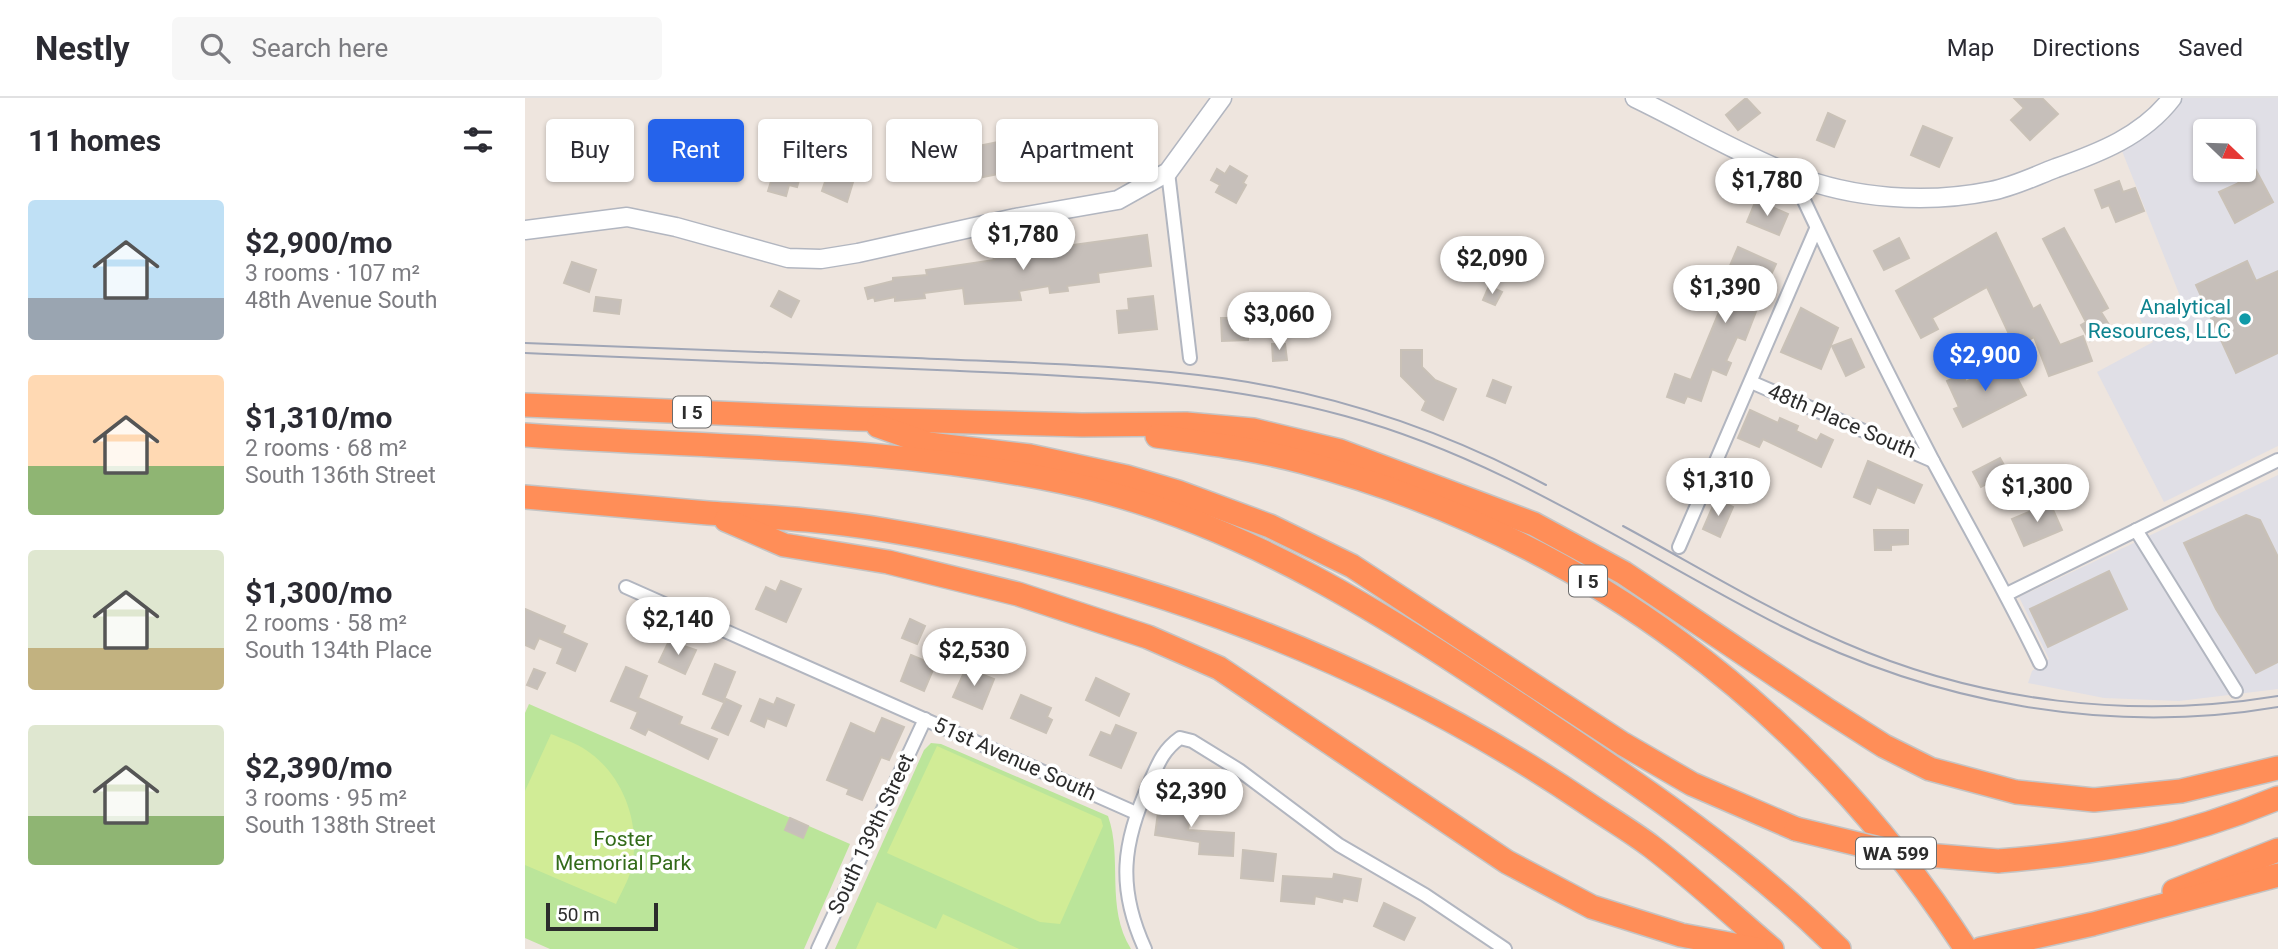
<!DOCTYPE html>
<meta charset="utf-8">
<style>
:root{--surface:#fff;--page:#f7f7f7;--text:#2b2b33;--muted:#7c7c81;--line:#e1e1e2;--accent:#2563eb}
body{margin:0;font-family:Roboto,sans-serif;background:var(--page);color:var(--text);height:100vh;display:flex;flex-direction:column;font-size:26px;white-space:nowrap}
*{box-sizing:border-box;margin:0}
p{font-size:23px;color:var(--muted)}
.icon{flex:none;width:38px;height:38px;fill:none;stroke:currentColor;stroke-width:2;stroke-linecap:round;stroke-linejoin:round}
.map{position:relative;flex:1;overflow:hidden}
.drawer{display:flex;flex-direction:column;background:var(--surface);width:525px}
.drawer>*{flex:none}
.guide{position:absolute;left:21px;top:21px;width:665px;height:63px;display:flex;gap:14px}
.needle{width:46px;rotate:113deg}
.fabs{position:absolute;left:1668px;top:21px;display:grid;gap:14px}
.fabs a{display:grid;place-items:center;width:63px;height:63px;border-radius:7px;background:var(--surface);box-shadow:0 2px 5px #0004;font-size:35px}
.scale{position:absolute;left:21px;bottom:18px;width:112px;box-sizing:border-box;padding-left:7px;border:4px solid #2c2c2c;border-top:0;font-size:19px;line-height:24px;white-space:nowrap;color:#2c2c2c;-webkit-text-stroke:5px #fff;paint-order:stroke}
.price{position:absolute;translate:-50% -60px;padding:0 16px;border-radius:24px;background:#fff;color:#222;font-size:23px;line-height:46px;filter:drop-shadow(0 2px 4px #0008)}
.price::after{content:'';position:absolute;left:50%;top:42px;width:21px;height:16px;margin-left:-10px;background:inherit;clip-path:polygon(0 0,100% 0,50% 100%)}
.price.active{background:var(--accent);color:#fff}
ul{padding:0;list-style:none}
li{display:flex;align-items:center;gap:21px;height:175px;padding:0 28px}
li span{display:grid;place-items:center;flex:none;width:196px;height:140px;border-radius:7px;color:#555}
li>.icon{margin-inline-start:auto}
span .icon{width:84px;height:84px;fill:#fffc;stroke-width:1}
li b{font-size:30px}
h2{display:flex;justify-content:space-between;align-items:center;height:84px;padding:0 28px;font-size:30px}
.chip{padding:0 24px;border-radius:7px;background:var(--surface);box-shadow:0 2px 5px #0004;font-size:24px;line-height:63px}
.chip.active{background:var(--accent);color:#fff}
header{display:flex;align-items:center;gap:42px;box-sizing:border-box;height:98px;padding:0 35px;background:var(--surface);border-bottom:2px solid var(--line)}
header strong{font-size:33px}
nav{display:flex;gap:38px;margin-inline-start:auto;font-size:24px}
.search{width:490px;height:63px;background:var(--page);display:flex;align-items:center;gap:18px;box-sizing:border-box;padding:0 24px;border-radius:7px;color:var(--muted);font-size:26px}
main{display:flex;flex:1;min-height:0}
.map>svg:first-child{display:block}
</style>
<header>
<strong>Nestly</strong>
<div class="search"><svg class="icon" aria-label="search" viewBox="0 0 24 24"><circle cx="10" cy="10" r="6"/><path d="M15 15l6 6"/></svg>Search here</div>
<nav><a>Map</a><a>Directions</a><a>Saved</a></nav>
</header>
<main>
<section class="drawer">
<h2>11 homes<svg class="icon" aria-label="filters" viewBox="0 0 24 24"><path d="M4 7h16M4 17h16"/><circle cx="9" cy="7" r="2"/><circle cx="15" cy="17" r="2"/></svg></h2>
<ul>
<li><span style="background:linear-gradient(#bfe0f5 70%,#9aa5b1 0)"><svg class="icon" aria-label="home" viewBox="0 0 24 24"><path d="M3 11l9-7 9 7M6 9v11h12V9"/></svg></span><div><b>$2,900/mo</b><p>3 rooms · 107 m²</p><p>48th Avenue South</p></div></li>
<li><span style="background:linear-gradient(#ffd9b3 65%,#8fb573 0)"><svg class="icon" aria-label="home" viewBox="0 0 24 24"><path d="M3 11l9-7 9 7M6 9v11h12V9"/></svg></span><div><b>$1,310/mo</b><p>2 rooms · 68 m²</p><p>South 136th Street</p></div></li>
<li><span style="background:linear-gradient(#dfe7d0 70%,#c2b280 0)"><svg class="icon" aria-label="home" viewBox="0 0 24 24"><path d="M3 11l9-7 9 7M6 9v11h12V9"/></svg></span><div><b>$1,300/mo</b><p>2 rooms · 58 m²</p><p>South 134th Place</p></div></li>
<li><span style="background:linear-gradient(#dfe7d0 65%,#8fb573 0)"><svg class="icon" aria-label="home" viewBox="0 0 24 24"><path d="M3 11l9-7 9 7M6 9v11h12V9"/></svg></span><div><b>$2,390/mo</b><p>3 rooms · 95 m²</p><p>South 138th Street</p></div></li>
</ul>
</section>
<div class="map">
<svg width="1753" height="851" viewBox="0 0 1753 851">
<rect width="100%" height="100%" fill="#eee5de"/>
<g fill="#e0dfe6" fill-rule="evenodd">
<path d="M 1658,0 L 1753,0 L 1753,348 L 1639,404 L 1572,274 L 1628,244 L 1614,219 L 1655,198 L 1597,53 L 1643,21 ZM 1680,33 L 1718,33 L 1718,72 L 1680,72 Z"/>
<polygon points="1753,377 1753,591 1654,603 1579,600 1503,585 1507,573 1524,561 1494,499"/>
</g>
<g fill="#bbe59a">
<polygon points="4,606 325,746 279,851 25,851 0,840 0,615"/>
<path d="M 406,645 L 416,646 L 583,718 C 598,760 580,809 606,851 L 310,851 L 399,652 Z"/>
</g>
<g fill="#d1ec96">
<path d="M 26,636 C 38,641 51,645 61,652 C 99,677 117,728 106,772 C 103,783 96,795 91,806 L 0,767 L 0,693 Z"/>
<polygon points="412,648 576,721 578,728 535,826 515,824 362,755"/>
<polygon points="352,804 411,831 418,816 494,851 331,851"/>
</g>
<g fill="#c6bfba" stroke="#c9c1b7" stroke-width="2">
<polygon points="1221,0 1235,15 1213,32 1201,17"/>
<polygon points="1489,0 1517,0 1533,16 1505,42 1486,22 1499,10"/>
<polygon points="1303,15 1320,23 1309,49 1292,42"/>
<polygon points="199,26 218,33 211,53 192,47"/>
<polygon points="1398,28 1427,40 1414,69 1386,57"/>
<polygon points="528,33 532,63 498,67 498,71 448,81 443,50"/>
<polygon points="417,48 418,75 386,76 384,50"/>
<polygon points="1718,48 1748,104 1710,125 1694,94 1714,85 1707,72 1718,72"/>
<polygon points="569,49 573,70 552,74 548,54"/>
<polygon points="253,61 278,69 272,89 264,87 261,98 243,93"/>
<polygon points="705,68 722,78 718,85 721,87 711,105 691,94 695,87 686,82 692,71 700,76"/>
<polygon points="303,75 328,84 322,104 297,93"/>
<polygon points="1594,83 1598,94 1610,90 1619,113 1591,124 1584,107 1577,110 1570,92"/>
<polygon points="1231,102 1263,116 1254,137 1222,124"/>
<polygon points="1539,130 1583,210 1576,214 1586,230 1565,243 1556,227 1561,224 1518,141"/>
<polygon points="1471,135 1508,211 1515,207 1535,247 1558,238 1567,263 1524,278 1509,239 1490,249 1462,189 1407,220 1413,231 1396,240 1371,193"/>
<polygon points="622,137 626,168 573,175 574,184 542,188 543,193 525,195 524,188 494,193 496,202 440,206 438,190 399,195 400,200 370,203 370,199 350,203 349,199 343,201 340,190 368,183 368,180 402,177 401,172 469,162 468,158"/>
<polygon points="1374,140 1384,160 1359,172 1349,153"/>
<polygon points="1213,149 1251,166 1245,179 1234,174 1223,199 1228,201 1225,208 1232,211 1220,242 1212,239 1201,263 1206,265 1201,277 1187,271 1176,303 1162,298 1159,305 1142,299 1150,276 1166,282 1208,180 1201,177"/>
<polygon points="1722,163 1731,183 1753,173 1753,255 1711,275 1671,187"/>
<polygon points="47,164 71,172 64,194 39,185"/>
<polygon points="964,188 977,194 970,207 958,202"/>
<polygon points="254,193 274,203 266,219 246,208"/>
<polygon points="628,198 632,231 594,235 592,213 604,212 603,201"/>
<polygon points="71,199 96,202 94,216 69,213"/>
<polygon points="1276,210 1313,230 1296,271 1256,254"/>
<polygon points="696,220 723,220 723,242 697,243"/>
<polygon points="1326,241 1339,269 1321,278 1307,248"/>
<polygon points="747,246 760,246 762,262 748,263"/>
<polygon points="876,252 897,252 897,269 910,282 931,291 918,322 897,312 901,303 876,278"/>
<polygon points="1483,262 1501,297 1438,329 1429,311 1434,309 1422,283 1437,276 1441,284"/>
<polygon points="968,282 986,289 980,305 962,298"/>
<polygon points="1225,312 1253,325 1255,320 1273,328 1271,333 1292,343 1296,336 1308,342 1296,369 1238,341 1234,349 1213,340"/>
<polygon points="1475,360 1483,374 1456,389 1448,374"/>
<polygon points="1343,363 1397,387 1389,405 1352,389 1345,406 1329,399"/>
<polygon points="1191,401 1208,409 1195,439 1178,431"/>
<polygon points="1525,405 1537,432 1499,448 1487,421"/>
<polygon points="1721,417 1735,422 1753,459 1753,564 1731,575 1691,511 1659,445"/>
<polygon points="1349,432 1383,432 1383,446 1366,447 1366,452 1350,452"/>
<polygon points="1584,473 1602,511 1523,549 1505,511"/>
<polygon points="256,483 276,491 261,524 231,511 241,489 251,494"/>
<polygon points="0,511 40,528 37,535 62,546 50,573 32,565 38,550 14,540 9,551 0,547"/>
<polygon points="385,521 400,528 392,546 377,540"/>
<polygon points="144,543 171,552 160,576 134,564"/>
<polygon points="386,557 410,567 399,593 376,583"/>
<polygon points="190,566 210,574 198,604 178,596"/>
<polygon points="101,569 122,578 113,600 157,619 154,626 192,641 183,661 123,631 120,637 106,630 113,614 86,603"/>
<polygon points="441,570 469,581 457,611 428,599"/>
<polygon points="9,571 20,575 12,591 2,587"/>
<polygon points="571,580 604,596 594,618 561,602"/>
<polygon points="496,597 526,610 522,619 527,622 521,635 486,620"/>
<polygon points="252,600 269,607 261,628 242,620 239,629 226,623 235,601 249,607"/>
<polygon points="201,601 216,608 203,637 187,630"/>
<polygon points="357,620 379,629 364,662 356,659 337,702 322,696 324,691 302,682 326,625 350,636"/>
<polygon points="591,627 611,635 596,670 565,657 576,634 586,638"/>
<polygon points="647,699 668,702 663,732 709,735 708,758 674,756 675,744 630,737 634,707 645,709"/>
<polygon points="265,720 283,728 278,740 260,732"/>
<polygon points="718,752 751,756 748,783 716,780"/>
<polygon points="809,776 836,781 832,803 818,800 817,804 790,798 789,806 756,803 758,778 808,781"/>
<polygon points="859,805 890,820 879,842 849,828"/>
</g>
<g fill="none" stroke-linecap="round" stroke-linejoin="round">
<g stroke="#b2b6c0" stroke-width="16">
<g id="street">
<polyline points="643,74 665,260"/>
<path d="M 1267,77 C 1312,173 1359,269 1408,363 C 1444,430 1482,496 1515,565"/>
<polyline points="1226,284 1408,363"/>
<polyline points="1611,432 1711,593"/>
<polyline points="1154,449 1291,131"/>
<polyline points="101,489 611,715"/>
<polyline points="1482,496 1753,362"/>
<polyline points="293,851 400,621"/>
<path d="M 620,851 C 592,790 597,745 625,684 C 633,666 638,652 655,640 L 667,643 L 714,672 L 814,747 L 900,797 L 980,851"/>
</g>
</g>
<g stroke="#b2b6c0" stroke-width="21">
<g id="secondary">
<path d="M 1110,0 C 1162,25 1214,56 1268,77 C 1328,101 1402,106 1466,93 C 1488,89 1510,78 1531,70 C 1574,55 1618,38 1647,0"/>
<polyline points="0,132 102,119 151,129 263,160 296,161 333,155 490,120 593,102 643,74 697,0"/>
</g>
</g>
<g stroke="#c4c4c4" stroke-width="26">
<g id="highway">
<polyline points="0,307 333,321 557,327 661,326 728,332 815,353 1009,426 1099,475 1304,613 1359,648 1405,671 1491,694 1569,702 1656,693 1753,670"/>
<polyline points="353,328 404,346 505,358 602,379 653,394 745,428 827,468 1098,646 1167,686 1271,731"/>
<path d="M 0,337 C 180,350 361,347 538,384 C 716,421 865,520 1013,619 C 1118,689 1224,761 1314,851"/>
<path d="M 632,338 C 681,345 730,351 778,364 C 1058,439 1284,609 1441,851"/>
<path d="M 0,399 C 61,404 122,410 183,415 C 243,419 301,422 360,432 C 609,473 850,562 1060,704 C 1082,719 1106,733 1127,749 C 1169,781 1207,817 1247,851"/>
<polyline points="201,422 259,447 363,464 493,496 623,539 694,570 982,764 1067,809 1156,837 1231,851"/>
<path d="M 1473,763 C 1577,755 1656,740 1753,700"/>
<polyline points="1649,793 1753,752"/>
<polyline points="1456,851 1568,826 1753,777"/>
</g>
</g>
<use href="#street" stroke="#fff" stroke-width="12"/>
<use href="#secondary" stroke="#fff" stroke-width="18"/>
<use href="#highway" stroke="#ff8e58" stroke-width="23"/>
<g stroke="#a0a6b6" stroke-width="2">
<path d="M 0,245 C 130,250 261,255 391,260 C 493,265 595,266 697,280 C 810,296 920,333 1021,387"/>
<path d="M 0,255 C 137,261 274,266 412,272 C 549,278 686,281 820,318 C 979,361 1111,454 1256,528 C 1408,605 1583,638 1753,609"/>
<path d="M 1098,428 C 1172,468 1243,512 1320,545 C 1455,604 1607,622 1753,598"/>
</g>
<g stroke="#c4c4c4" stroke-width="26" stroke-linecap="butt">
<polyline id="highway-bridge" points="1271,731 1366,754 1473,763"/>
</g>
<use href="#highway-bridge" stroke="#ff8e58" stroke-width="23"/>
</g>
<circle fill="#0f9aa8" stroke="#fff" stroke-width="2.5" cx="1720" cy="221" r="7"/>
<g text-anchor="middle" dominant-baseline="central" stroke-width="7" stroke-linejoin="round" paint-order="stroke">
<g fill="#fff" stroke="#6b6b6b" stroke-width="2">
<rect x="148" y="298.5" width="38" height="31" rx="5"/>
<rect x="1044" y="467.5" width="38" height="31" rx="5"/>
<rect x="1331" y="739.5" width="80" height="31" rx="5"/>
</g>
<g font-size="19" font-weight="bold" fill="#2c2c2c">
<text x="167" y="314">I 5</text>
<text x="1063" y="483">I 5</text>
<text x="1371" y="755">WA 599</text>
</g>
<g font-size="21" fill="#0d838f" stroke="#fff" text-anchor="end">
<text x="1706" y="209">Analytical<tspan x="1706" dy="24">Resources, LLC</tspan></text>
</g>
<g font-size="21" fill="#2c2c2c" stroke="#fff">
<text transform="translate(1317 323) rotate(23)">48th Place South</text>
<text transform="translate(490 661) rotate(24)">51st Avenue South</text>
<text transform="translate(346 736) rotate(-65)">South 139th Street</text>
</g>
<g font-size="21" fill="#336b1a" stroke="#fff">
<text x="98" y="741">Foster<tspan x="98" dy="24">Memorial Park</tspan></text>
</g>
</g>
</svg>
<div class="fabs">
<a><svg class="needle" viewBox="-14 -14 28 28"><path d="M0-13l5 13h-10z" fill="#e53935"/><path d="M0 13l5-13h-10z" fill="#7c7c81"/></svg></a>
</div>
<div class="scale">50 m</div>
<b class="price" style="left:1242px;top:120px">$1,780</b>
<b class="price" style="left:498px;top:174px">$1,780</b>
<b class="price" style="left:967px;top:198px">$2,090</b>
<b class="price" style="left:1200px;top:227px">$1,390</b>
<b class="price" style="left:754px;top:254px">$3,060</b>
<b class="price active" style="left:1460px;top:295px">$2,900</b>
<b class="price" style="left:1193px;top:420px">$1,310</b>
<b class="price" style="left:1512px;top:426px">$1,300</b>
<b class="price" style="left:153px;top:559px">$2,140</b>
<b class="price" style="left:449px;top:590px">$2,530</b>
<b class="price" style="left:666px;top:731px">$2,390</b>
<div class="guide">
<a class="chip">Buy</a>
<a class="chip active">Rent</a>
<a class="chip">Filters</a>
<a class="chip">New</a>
<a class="chip">Apartment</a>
</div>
</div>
</main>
